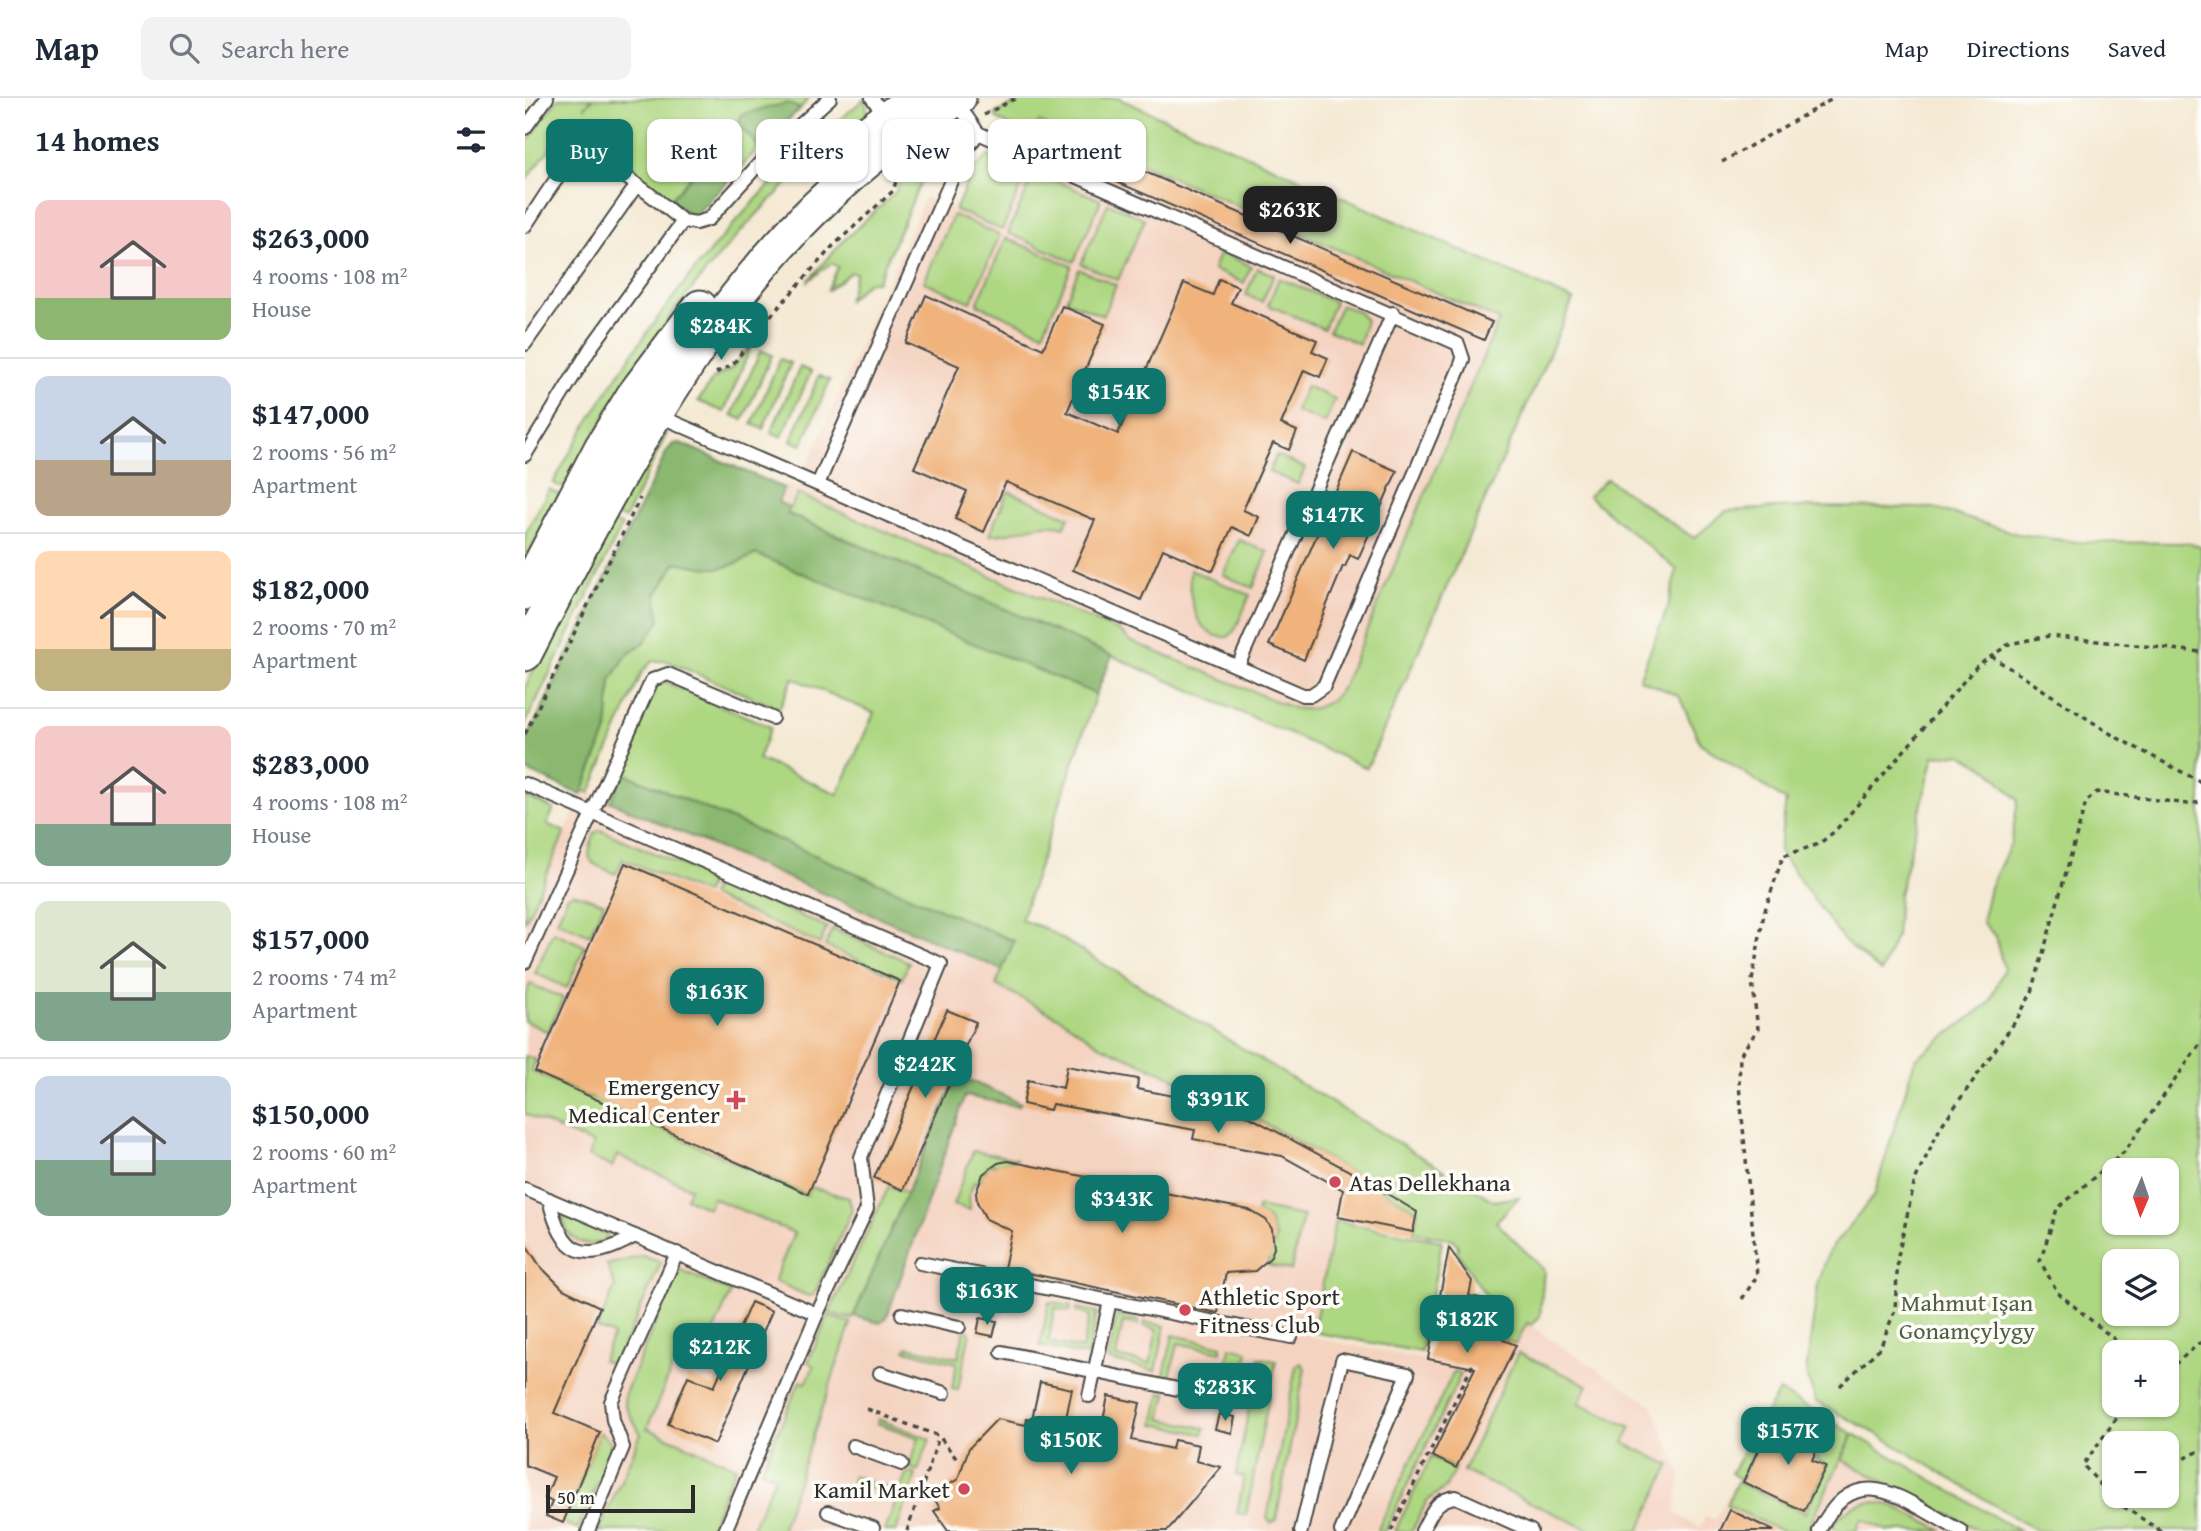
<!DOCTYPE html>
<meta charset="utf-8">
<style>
:root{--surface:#fff;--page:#f2f2f3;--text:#1f2937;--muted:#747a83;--line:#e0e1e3;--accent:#0f766e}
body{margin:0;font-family:"Gentium Book Plus",serif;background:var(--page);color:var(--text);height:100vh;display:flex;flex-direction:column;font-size:26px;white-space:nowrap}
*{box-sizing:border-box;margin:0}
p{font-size:23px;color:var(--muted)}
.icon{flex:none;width:38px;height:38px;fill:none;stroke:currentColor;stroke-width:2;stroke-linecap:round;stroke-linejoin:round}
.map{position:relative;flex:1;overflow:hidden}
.details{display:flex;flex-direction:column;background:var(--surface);width:525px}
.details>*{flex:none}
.hud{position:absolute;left:21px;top:21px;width:665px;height:63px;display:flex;gap:14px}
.needle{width:46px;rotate:182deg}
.fabs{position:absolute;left:1577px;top:1060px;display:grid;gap:14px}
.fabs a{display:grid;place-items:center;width:77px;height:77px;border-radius:14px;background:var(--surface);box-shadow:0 2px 5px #0004;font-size:35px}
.scale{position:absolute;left:21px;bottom:18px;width:149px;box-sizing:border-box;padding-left:7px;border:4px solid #2b2b2b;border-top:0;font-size:19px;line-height:24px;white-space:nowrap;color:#2b2b2b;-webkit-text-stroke:5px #fdfcf7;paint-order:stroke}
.price{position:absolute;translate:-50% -60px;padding:0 16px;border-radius:14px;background:var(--accent);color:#fff;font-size:23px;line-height:46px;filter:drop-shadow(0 2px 4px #0008)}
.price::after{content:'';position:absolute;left:50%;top:42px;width:21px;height:16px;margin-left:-10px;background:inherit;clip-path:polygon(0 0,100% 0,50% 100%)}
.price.active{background:#222;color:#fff}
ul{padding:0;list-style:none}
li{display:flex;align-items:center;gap:21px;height:175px;padding:0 35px}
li+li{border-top:2px solid var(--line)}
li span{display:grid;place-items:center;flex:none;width:196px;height:140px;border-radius:14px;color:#555}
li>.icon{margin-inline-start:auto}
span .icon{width:84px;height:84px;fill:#fffc;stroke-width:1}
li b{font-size:30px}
h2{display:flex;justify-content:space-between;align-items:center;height:84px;padding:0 35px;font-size:30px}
.tag{padding:0 24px;border-radius:14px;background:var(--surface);box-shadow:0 2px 5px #0004;font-size:24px;line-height:63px}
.tag.active{background:var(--accent);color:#fff}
header{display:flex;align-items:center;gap:42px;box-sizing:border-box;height:98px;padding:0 35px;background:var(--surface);border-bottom:2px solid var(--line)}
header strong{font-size:33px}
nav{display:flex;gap:38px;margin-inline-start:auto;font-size:24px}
.search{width:490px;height:63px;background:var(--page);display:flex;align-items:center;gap:18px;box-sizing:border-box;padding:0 24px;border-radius:14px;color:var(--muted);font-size:26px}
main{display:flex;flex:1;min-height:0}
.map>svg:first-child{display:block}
</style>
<header>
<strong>Map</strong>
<div class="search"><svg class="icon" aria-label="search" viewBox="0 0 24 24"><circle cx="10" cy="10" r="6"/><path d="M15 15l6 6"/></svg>Search here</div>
<nav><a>Map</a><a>Directions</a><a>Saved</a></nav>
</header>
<main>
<section class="details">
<h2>14 homes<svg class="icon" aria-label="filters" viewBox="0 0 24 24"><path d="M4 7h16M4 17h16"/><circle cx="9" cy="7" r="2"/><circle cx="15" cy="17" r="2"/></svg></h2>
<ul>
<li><span style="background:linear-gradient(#f6c9c9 70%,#8fb573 0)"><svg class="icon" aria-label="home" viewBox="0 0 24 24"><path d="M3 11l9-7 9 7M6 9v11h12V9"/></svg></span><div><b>$263,000</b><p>4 rooms · 108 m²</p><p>House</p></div></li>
<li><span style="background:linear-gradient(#c9d6e8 60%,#b9a48a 0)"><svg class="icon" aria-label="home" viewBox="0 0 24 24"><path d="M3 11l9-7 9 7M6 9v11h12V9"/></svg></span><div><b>$147,000</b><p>2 rooms · 56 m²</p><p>Apartment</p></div></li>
<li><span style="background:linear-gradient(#ffd9b3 70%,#c2b280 0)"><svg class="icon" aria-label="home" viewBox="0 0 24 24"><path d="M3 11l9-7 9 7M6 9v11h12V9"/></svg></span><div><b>$182,000</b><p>2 rooms · 70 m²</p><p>Apartment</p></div></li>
<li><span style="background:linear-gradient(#f6c9c9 70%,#7fa58c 0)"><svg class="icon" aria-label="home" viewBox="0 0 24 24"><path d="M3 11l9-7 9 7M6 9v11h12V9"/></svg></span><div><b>$283,000</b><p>4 rooms · 108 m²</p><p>House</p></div></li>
<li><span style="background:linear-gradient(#dfe7d0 65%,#7fa58c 0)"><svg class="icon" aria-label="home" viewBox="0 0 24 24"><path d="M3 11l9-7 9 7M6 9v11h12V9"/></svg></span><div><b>$157,000</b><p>2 rooms · 74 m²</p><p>Apartment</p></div></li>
<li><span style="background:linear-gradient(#c9d6e8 60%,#7fa58c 0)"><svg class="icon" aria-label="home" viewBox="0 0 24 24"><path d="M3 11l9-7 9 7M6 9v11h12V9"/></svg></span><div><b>$150,000</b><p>2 rooms · 60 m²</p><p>Apartment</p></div></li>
</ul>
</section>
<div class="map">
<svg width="1676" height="1433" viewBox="0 0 1676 1433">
<rect width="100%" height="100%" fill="#fdfcf7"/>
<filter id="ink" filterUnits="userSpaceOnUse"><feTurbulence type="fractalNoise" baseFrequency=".0143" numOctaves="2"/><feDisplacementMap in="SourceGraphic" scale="14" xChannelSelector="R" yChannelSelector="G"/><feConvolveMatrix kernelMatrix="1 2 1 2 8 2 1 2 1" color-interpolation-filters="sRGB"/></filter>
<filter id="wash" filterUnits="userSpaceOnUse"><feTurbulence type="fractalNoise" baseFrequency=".00686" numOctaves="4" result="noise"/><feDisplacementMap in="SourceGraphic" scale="28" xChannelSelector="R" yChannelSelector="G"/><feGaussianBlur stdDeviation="1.57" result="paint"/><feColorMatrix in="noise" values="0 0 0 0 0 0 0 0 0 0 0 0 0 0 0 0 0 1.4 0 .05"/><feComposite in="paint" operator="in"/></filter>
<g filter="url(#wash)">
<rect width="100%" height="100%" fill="#f4e9d3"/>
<g fill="#f4d3c1">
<polygon points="582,0 593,0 1048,201 842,670 262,416 264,409 253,404 261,386 272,391 400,99 478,132 516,47 507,42 514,25"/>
<polygon points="59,692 476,872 470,887 537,922 573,948 677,993 828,1074 892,1114 889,1135 809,1121 786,1239 949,1271 907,1358 912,1361 931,1370 1002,1226 1127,1307 1156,1376 1150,1415 1175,1430 1181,1418 1190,1422 1213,1380 1206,1375 1254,1293 1495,1433 0,1433 0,825"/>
</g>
<g fill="#aed782" stroke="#6c8156" stroke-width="2" fill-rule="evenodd">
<polygon points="33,0 67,0 59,10 69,0 284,0 275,11 263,5 213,26 234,49 206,81 178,65 145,102 99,66 70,58 65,48 66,37 48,21 0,83 0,47"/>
<path d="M 501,0 L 593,0 L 1048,202 L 842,670 L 262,415 L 273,396 L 596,534 L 605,543 L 768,610 C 790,614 806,607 818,588 L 974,222 L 571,46 L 562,63 L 521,45 L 528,30 L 514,24 L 505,38 L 472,21 L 470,16 Z"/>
<path d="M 339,1 L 343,14 C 271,72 205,140 150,213 C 108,269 75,331 38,390 L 28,385 C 108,239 209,107 339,1 Z"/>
<polygon points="408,56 352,184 343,184 323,202 331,175 326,174 302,193 313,169 306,165 282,184 320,141 370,95 375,81"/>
<polygon points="463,58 475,59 504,71 477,132 430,112 448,72"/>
<polygon points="510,74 576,102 549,164 483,135"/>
<polygon points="583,105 620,121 593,182 556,166"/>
<polygon points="428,117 475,137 446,204 399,184"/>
<polygon points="481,140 547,168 518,235 452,206"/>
<polygon points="695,154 726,168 719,185 688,172"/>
<polygon points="732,170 749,177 737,204 721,197"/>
<polygon points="554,171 591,187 578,218 541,202"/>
<polygon points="754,180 810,204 799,231 743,207"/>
<polygon points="816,207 834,214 841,222 834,246 804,233"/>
<polygon points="227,246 199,314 173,303 189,280 206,271"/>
<polygon points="236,252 247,257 218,322 207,317"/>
<polygon points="255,261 266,265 238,331 227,326"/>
<polygon points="275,269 286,274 257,339 246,334"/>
<polygon points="294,278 305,282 277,347 266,343"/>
<polygon points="781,288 810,301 800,325 770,313"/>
<polygon points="142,335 100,421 88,416 135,338"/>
<polygon points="751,357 780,370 773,386 744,374"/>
<path d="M 1082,381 L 1169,440 L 1201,413 L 1268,409 L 1409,410 L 1493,436 L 1552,444 L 1660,445 L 1676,448 L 1676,1433 L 1512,1433 L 1352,1336 L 1291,1304 L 1281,1275 L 1293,1186 L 1304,1153 L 1349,1098 L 1390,961 L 1464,905 L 1479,871 L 1470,838 L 1457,824 L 1465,789 L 1486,745 L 1493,702 L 1465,673 L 1436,656 L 1409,658 L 1374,796 L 1371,839 L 1356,874 L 1319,843 L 1254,753 L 1261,703 L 1175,645 L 1154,598 L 1114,581 L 1143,509 L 1152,472 L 1063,398 ZM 1589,1073 L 1642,1073 L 1642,1125 L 1589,1125 ZM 1589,1164 L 1642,1164 L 1642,1216 L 1589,1216 ZM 1589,1255 L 1642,1255 L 1642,1307 L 1589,1307 ZM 1589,1346 L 1642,1346 L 1642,1398 L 1589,1398 Z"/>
<polygon points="24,391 35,397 0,463 0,437"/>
<path d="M 483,393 L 544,419 L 539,429 C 512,421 491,438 464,437 Z"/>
<polygon points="85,422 97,428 0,626 0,589"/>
<polygon points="714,442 743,454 728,490 698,477"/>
<path d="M 231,456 L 571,596 L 496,822 L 519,830 L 969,1103 L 994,1099 L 971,1124 L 1019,1172 L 1015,1218 L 1007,1227 L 1002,1225 L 991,1246 L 979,1242 L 983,1227 L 976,1225 L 979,1208 L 960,1196 L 932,1154 L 933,1148 L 928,1141 L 889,1134 L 893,1113 L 767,1040 L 677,992 L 574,947 L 537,921 L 471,887 L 489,843 L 99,675 L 86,704 L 82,702 L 134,581 L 246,629 L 233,661 L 313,696 L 349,615 L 268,580 L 254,611 L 142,563 L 127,563 L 117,574 L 65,695 L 58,692 L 82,633 L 86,582 L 101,558 L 119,544 L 131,497 L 151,464 C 187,471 198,475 231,456 Z"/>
<path d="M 665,472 L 725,497 L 710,532 L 703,539 C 669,541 663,497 665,472 Z"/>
<polygon points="0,698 29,711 22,726 40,734 0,824"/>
<path d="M 75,732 L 187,780 L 180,796 L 98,761 L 91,776 C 64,764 58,765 70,735 Z"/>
<polygon points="192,782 302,829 295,846 185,798"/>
<polygon points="48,795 79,805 65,837 32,823 42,799"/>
<polygon points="307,831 384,864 377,881 300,848"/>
<polygon points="28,834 60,848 42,890 10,875"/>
<polygon points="5,886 38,900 23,934 0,923 0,898"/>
<polygon points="0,958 11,962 6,973 282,1097 286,1089 324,1100 327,1112 289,1197 283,1198 249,1183 269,1135 188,1100 183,1110 161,1100 165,1090 92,1057 87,1069 63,1058 68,1046 0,1016"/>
<polygon points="448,1053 492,1061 464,1068 452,1085 449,1084 444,1097 445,1112 428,1107"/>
<polygon points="364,1088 382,1095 327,1221 304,1215"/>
<polygon points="733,1109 778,1118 766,1172 742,1167 751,1141 743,1121 732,1114"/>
<path d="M 41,1118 L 82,1137 L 83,1139 C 63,1153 42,1144 38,1120 Z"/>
<polygon points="810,1123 917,1143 896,1254 788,1234"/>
<polygon points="117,1158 136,1164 93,1262 83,1265 77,1263 88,1237 72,1230 90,1189 82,1167"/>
<polygon points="153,1171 206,1194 177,1260 153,1256 122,1330 211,1369 183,1433 74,1433 116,1336 100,1308 99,1298"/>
<polygon points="524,1204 546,1208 545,1213 530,1210 523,1244 557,1251 565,1217 551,1214 552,1210 572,1214 562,1258 515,1248"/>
<polygon points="303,1218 326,1225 256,1433 226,1433 250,1378 236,1372 275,1283 281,1285 289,1268 283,1264"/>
<polygon points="592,1218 614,1223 613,1227 598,1224 591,1259 625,1266 632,1232 619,1228 620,1224 640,1228 631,1273 583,1262"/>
<polygon points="439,1233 445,1234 433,1292 427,1291 432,1265 380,1252 383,1249 433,1260"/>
<polygon points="648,1237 697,1248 696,1254 653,1245 644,1283 638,1281"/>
<polygon points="705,1249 723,1253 716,1286 698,1282"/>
<polygon points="993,1255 1063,1287 1054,1305 1106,1329 1099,1345 1145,1367 1114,1433 1067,1433 938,1373"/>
<polygon points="734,1260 751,1263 721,1417 712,1415 719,1379 711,1377"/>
<polygon points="776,1265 780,1270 751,1422 746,1425 742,1420 771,1268"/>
<polygon points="929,1273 936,1276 860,1433 852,1433"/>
<polygon points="1254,1293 1328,1336 1282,1433 1256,1433 1201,1407 1212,1384 1280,1415 1302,1367 1291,1361 1301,1339 1264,1321 1252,1344 1238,1338 1216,1382 1206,1375"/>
<polygon points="636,1294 642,1295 636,1321 680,1330 678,1336 629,1326"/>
<polygon points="353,1321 405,1341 393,1373 384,1369 394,1340 352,1325"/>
<polygon points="75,1334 85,1343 86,1354 53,1431 39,1425"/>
<polygon points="1329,1336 1494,1433 1456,1433 1317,1362"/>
<polygon points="906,1359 930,1370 921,1389 902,1403 887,1433 870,1433"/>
<polygon points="382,1374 391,1377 371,1433 360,1433 372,1400 327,1383 329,1378 374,1394"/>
<path d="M 1350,1404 L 1369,1408 L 1418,1433 L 1363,1433 L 1337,1421 L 1331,1433 L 1316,1433 L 1307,1429 C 1318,1412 1330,1405 1350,1404 Z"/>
</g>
<g fill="#8ab870" stroke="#5a724e" stroke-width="2">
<polygon points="263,5 275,11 234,49 213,26 217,16"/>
<polygon points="178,64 205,81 168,119 145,102"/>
<path d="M 155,345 L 259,390 L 253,404 L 264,410 L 262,416 L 587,558 L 571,596 L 231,456 C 195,475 190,472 151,464 L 131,497 L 135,523 L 119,544 L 101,558 L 86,582 L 82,633 L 56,697 L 0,672 L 0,645 L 142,353 L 148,346 Z"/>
<polygon points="98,675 489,843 477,872 86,704"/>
<polygon points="432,977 496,1005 493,1008 440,998 361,1221 355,1225 329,1218"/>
</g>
<g id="blocks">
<g fill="#f0b37c">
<polygon points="574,54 967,224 959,242 566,73"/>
<polygon points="694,181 713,189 706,205 792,242 787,253 803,260 795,279 779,272 756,326 772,333 764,352 748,345 718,412 734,419 726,438 707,429 688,473 638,451 616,502 548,472 570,422 481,384 459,434 430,421 442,393 389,370 434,268 381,245 401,197 518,251 537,208 580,226 542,314 593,336 659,185 688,197"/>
<polygon points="828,354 872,373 833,461 825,457 820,469 818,468 779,562 744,547"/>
<polygon points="100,765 375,883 283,1096 10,974"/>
<polygon points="422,912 451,924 378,1092 349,1080"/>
<polygon points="542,968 613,981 612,991 675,1003 677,993 828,1075 892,1114 888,1134 813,1119 818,1092 757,1058 668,1041 670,1032 527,1006 525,1012 498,1006 503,982 538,990"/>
<polygon points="483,1063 724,1112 741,1122 747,1131 749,1150 745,1160 730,1173 701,1175 693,1215 479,1170 487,1133 461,1121 452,1104 451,1095 458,1076 473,1065"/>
<polygon points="0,1145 15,1168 38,1191 75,1209 29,1315 75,1334 38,1425 21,1418 27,1404 20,1400 29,1379 0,1367"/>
<polygon points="924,1150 947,1183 944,1198 956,1200 955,1205 978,1210 975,1225 982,1227 978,1242 991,1247 931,1370 907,1358 950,1270 903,1261"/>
<polygon points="226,1204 247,1213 190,1346 143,1326 163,1278 189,1289"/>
<polygon points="455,1220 472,1223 468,1238 452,1235"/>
<polygon points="515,1284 547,1291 538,1335 574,1343 583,1298 615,1305 607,1342 647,1351 649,1342 674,1347 671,1363 696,1369 642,1433 423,1433 409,1413 415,1410 407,1397 433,1381 444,1350 472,1321 501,1327 502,1320 507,1321"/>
<polygon points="694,1316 710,1319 707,1335 690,1331"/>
<polygon points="1263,1325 1297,1340 1287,1362 1301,1368 1279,1413 1218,1384 1239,1339 1253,1346"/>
<polygon points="1205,1412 1249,1433 1195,1433"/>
</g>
</g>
</g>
<g filter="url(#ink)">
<use href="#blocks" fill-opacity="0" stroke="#494844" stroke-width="2"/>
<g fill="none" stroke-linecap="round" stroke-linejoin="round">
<g stroke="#494844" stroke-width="16">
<g id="service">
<polyline points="347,0 361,19"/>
<polyline points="0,30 22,0"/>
<path d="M 0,128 C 11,113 31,76 46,66 C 74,48 136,106 158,123 L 171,125 L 184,121 L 243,56 L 305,0"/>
<polyline points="0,246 111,88"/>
<polyline points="132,317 778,597 786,597 799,588 935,269 938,261 933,246 453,35"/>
<polyline points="0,357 67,248 158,123"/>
<polyline points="293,386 436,60 453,35 430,2"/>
<polyline points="713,568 868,215"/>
<polyline points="0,686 416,866 336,1059 342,1111 292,1216 200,1433"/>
<polyline points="0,864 127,582 143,576 247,620"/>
<polyline points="0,1091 292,1216"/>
<path d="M 24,1101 C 37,1158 59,1167 110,1138"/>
<polyline points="395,1165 766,1239"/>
<polyline points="377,1216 434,1229"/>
<polyline points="477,1254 667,1294"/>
<polyline points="355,1275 419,1295"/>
<polyline points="564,1298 585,1203"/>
<polyline points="328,1348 377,1366"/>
<polyline points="303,1414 348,1430"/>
<polyline points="63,1433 98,1349 88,1322 86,1304 152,1155"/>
<polyline points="776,1433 817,1262 883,1276 816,1433"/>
<path d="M 897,1433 C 906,1416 910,1401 931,1399 L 1006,1433"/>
<path d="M 1294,1433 C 1332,1356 1380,1404 1436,1433"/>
</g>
</g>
<g stroke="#494844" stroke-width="37">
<g id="secondary">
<polyline points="338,38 389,0"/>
<polyline points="0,495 76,350 108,298 175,209"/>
<path d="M 0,556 C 108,345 220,123 434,0"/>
</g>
</g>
<g stroke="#494844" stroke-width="3.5" stroke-dasharray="5 5" stroke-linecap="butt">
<polyline points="459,17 491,0"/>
<polyline points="1197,64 1309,0"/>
<polyline points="191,275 208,266 235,230 308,148 368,93 373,77 386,66"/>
<polyline points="1466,558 1589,638 1676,684"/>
<polyline points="0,636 115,400"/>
<polyline points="1217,1201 1232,1178 1214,987 1215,957 1233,931 1227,883 1239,815 1258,758 1294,746 1310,733 1451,569 1484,546 1524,538 1676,554"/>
<polyline points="1606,1255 1533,1195 1515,1163 1532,1111 1599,1054 1676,945"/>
<polyline points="1642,1273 1676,1244"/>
<polyline points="1315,1288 1355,1250 1370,1212 1373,1158 1390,1082 1416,1028 1492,921 1507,894 1561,704 1572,694 1663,706 1676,704"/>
<polyline points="342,1311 414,1338 434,1364"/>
<polyline points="1642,1370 1676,1352"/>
<polyline points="1598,1398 1590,1403 1558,1367 1601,1307"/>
<polyline points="1590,1403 1636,1433"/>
<polyline points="382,1433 414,1339"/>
<polyline points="866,1433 948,1266"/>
</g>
<use href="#service" stroke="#fff" stroke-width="12"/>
<use href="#secondary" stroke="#fff" stroke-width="33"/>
</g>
</g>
<g fill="#d1495b" stroke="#fdfcf7" stroke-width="2.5">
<path d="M207.5 991.5h7v7h7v7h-7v7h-7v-7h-7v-7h7z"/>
<circle cx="810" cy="1084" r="7"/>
<circle cx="660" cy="1212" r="7"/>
<circle cx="439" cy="1391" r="7"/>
</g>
<g text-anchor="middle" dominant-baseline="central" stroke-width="7" stroke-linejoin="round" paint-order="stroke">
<g font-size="24" fill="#2b2b2b" stroke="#fdfcf7" text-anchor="end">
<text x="195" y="988">Emergency<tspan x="195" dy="28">Medical Center</tspan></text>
<text x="824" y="1084" text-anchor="start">Atas Dellekhana</text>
<text x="674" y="1198" text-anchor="start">Athletic Sport<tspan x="674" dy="28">Fitness Club</tspan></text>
<text x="425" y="1391">Kamil Market</text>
</g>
<g font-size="24" fill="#525f45" stroke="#fdfcf7">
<text x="1442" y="1204">Mahmut Işan<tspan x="1442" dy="28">Gonamçylygy</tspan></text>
</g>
</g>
</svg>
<div class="fabs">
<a><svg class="needle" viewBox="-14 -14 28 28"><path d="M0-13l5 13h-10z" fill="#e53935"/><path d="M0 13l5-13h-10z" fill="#747a83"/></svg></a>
<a><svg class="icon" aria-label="layers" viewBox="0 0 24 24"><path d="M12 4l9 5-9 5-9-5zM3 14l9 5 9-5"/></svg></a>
<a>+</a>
<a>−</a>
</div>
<div class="scale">50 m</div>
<b class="price active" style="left:765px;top:148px">$263K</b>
<b class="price" style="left:196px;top:264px">$284K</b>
<b class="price" style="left:594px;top:330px">$154K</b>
<b class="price" style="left:808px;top:453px">$147K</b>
<b class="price" style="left:192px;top:930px">$163K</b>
<b class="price" style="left:400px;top:1002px">$242K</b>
<b class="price" style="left:693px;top:1037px">$391K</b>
<b class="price" style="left:597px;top:1137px">$343K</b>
<b class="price" style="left:462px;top:1229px">$163K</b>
<b class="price" style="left:942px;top:1257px">$182K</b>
<b class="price" style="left:195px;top:1285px">$212K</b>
<b class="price" style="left:700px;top:1325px">$283K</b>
<b class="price" style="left:1263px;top:1369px">$157K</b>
<b class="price" style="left:546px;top:1378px">$150K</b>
<div class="hud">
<a class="tag active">Buy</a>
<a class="tag">Rent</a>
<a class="tag">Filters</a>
<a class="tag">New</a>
<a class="tag">Apartment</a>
</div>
</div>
</main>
